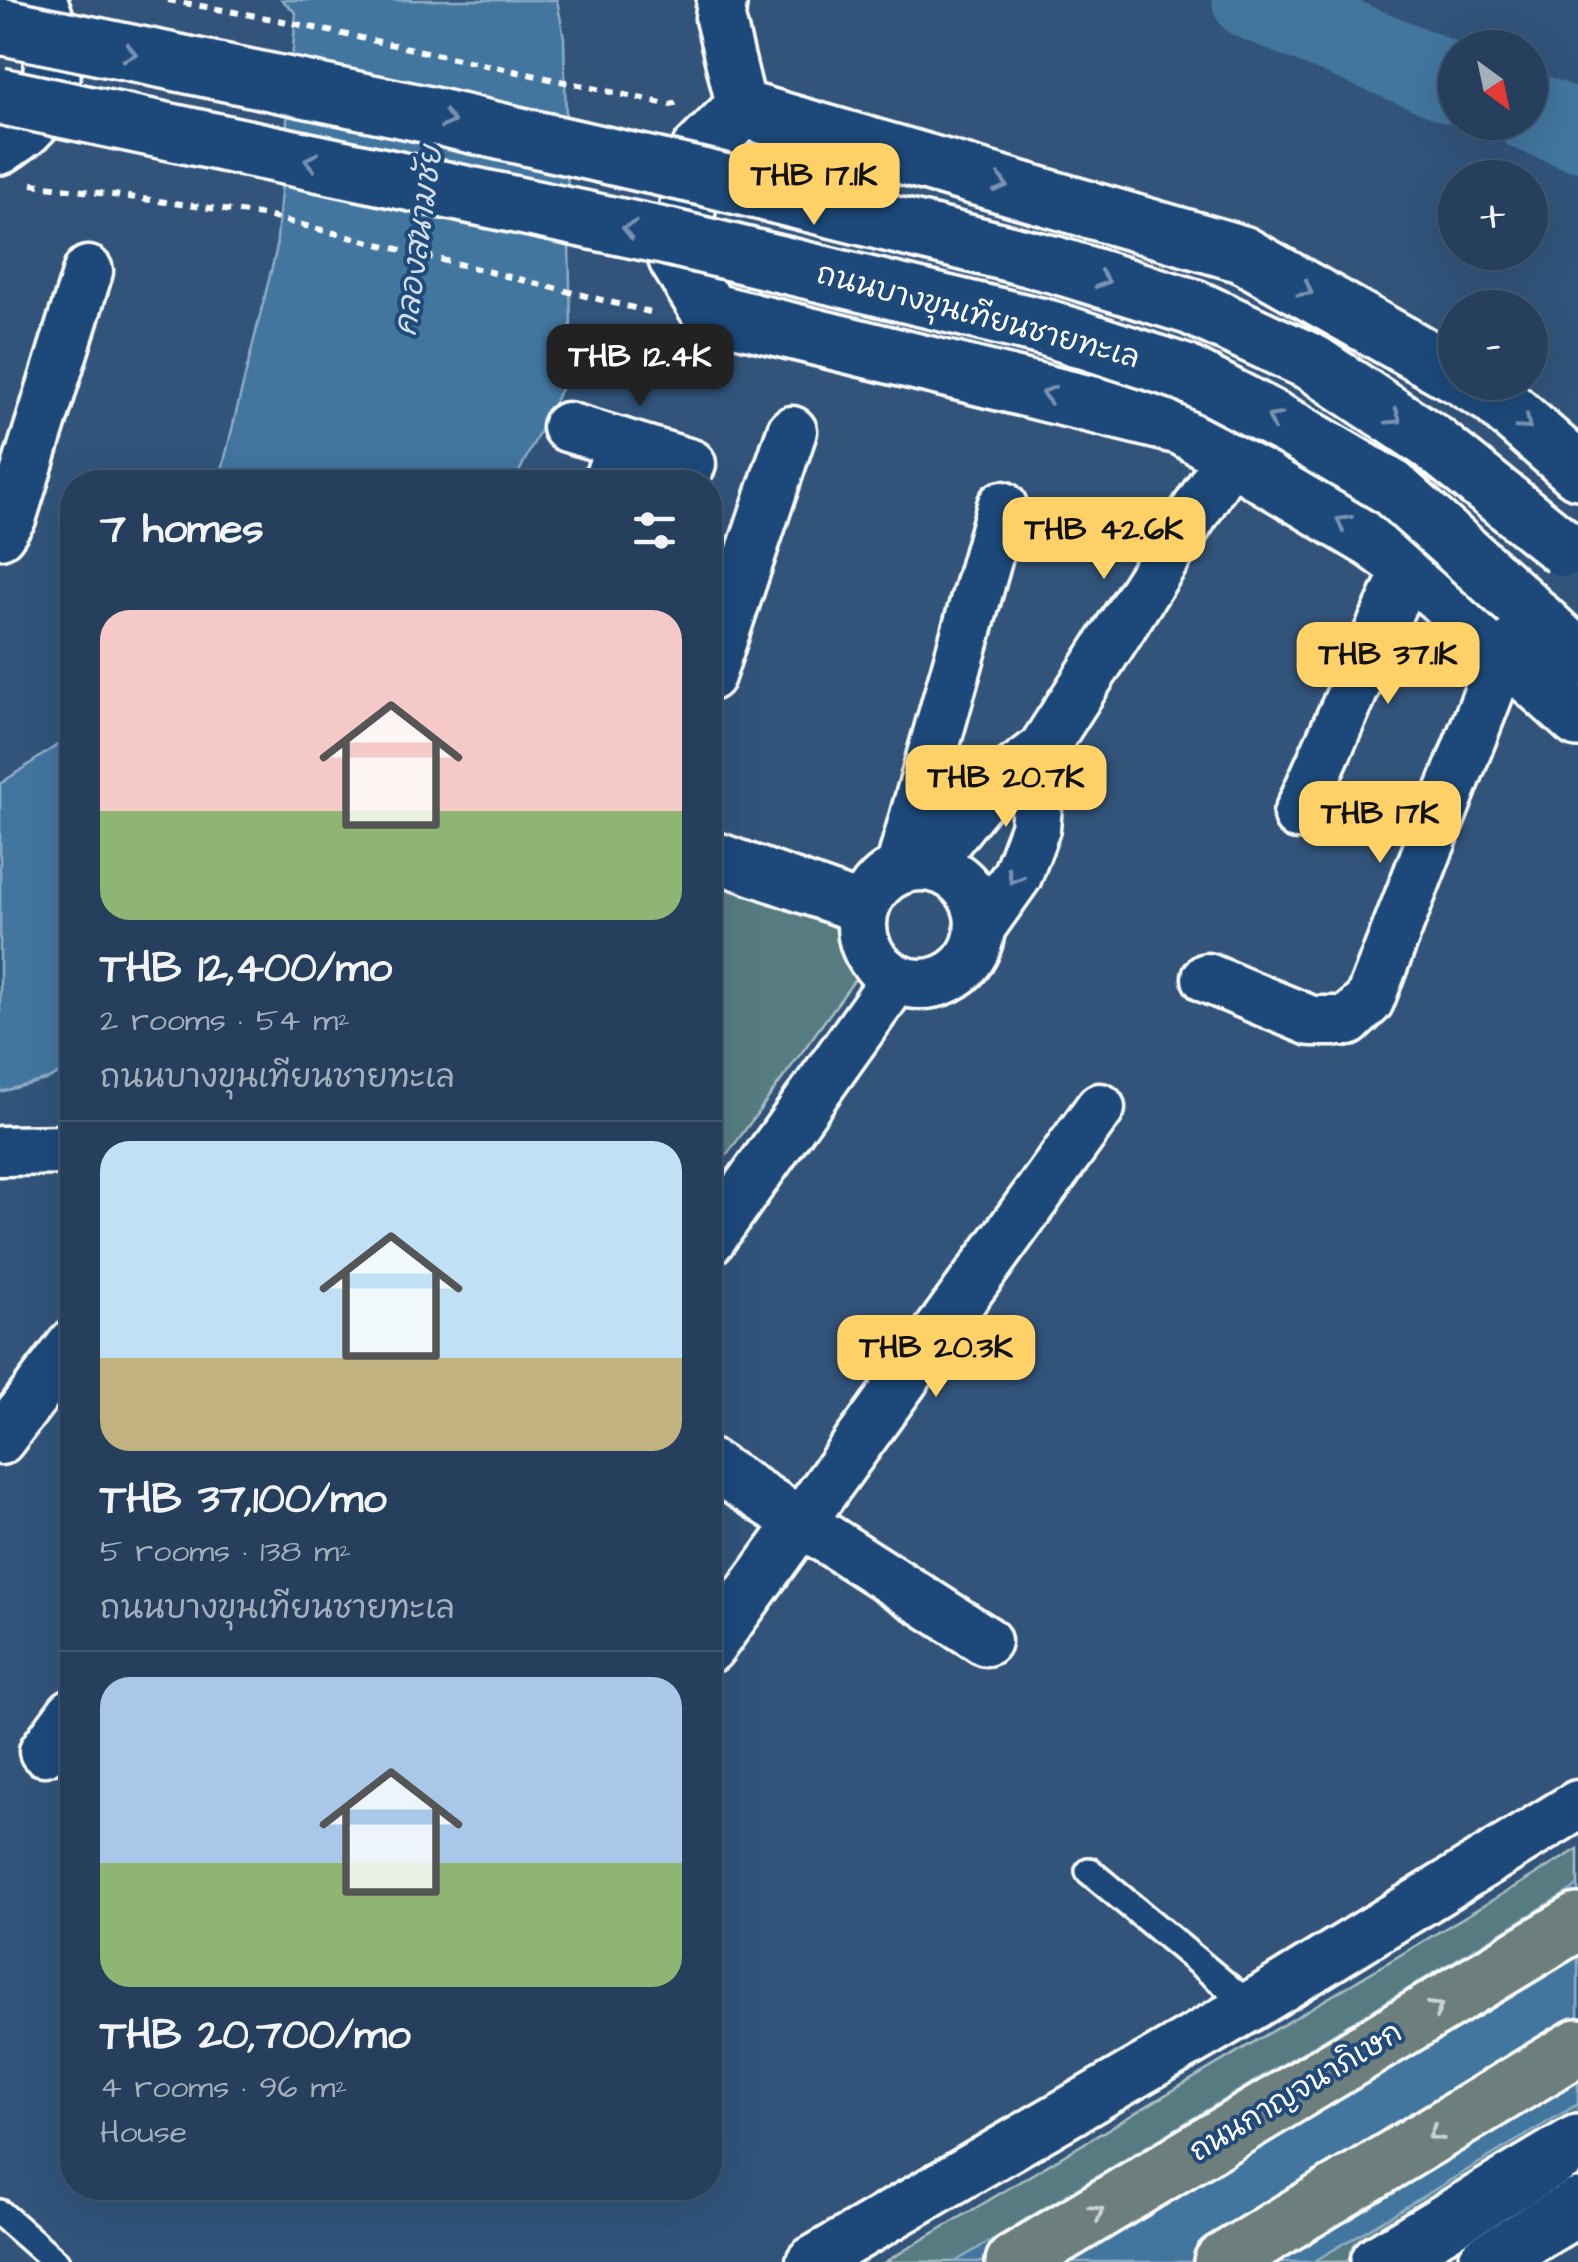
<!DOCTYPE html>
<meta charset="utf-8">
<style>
:root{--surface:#263f5c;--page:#2e4662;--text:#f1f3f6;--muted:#a4afbb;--line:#425872;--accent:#ffd166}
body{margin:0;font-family:"Architects Daughter","Playpen Sans Thai",sans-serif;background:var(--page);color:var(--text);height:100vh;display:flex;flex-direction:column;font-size:38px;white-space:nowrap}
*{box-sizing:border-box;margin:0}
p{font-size:32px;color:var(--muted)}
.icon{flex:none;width:55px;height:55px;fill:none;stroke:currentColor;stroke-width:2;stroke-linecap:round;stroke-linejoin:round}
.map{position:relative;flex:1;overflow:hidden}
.details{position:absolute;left:60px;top:470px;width:662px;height:1730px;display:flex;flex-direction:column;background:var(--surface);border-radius:40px;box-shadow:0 10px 40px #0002,0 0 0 2px var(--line)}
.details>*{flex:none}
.needle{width:65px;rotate:147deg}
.buttons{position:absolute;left:1438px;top:30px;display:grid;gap:20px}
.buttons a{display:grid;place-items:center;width:110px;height:110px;border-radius:50%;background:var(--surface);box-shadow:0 10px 40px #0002,0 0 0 2px var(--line);font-size:50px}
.price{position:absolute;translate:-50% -85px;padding:0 22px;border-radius:20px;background:var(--accent);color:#111;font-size:32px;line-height:65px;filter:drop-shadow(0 2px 5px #0008)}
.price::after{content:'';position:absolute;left:50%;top:60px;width:30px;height:22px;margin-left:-15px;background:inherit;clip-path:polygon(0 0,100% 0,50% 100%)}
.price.current{background:#222;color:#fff}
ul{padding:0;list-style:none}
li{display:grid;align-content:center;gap:20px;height:530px;padding:0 40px}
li+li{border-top:2px solid var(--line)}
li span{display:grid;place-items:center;height:310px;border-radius:30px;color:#555}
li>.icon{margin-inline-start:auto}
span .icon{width:180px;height:180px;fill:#fffc;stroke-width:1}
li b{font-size:42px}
h2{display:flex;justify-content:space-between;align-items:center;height:120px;padding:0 40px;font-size:42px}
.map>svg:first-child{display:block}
</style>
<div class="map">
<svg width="1578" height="2262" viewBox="0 0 1578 2262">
<rect width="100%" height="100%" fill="#32547b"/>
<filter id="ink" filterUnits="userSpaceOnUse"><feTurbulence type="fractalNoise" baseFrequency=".01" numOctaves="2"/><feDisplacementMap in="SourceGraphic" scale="20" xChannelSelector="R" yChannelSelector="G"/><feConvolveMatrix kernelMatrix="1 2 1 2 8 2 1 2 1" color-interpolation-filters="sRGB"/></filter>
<g filter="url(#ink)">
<g fill="#577c82" stroke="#abbec0" stroke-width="2.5">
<polygon points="710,883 838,921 856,978 710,1178"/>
<polygon points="1578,1849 1578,2121 1346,2262 885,2262"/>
</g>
<g fill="#42769f" stroke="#8eadc5" stroke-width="2.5">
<polygon points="282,0 557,0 564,38 572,367 514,482 219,482 276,251 296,13"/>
<polygon points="72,735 72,1066 49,1079 0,1092 0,784"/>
<polygon points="1578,1886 1578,2104 1313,2262 955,2262"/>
</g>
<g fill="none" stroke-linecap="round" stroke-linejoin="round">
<g stroke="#42769f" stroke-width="80">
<polyline points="1252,0 1455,84"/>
<polyline points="1530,112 1578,131"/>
</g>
<g stroke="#fff" stroke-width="32">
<g id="service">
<polyline points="1089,1871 1251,2006"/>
<polyline points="0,2213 56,2262"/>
</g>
</g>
<g stroke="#fff" stroke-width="55">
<g id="minor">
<polyline points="722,0 720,18 742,109"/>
<polyline points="567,427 691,464"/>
<polyline points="608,482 621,443"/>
<polyline points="0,534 12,516 88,271"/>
<polyline points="710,676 792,431"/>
<polyline points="1298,815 1397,592 1410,567"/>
<polyline points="710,855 863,909"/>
<polyline points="927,865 986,792 1042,750 1231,456"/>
<circle cx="921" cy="925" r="59"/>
<polyline points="900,869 1002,506"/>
<polyline points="980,928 1017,876 1035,828 1042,750"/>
<polyline points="1207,978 1311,1021 1348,1021 1369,1001 1505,651"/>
<polyline points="0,1151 72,1150"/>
<polyline points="710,1240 895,980"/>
<polyline points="0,1440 72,1345"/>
<polyline points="710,1464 986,1641"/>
<polyline points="710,1648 1100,1108"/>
<polyline points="44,1751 72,1713"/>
<polyline points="811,2262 1251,2006 1578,1805"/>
</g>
</g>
<g stroke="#fff" stroke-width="62">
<g id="secondary">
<path d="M 0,146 C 8,140 18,134 26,127 C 62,93 56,41 38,0"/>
<polyline points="1455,374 1242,254 742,109 699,152 677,259 709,311 1183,427 1373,540 1410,567 1578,719"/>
<polyline points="1469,382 1493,396 1578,471"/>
<polyline points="1519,602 1578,658"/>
<polyline points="1379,2262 1578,2143"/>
<polyline points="1486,2262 1578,2207"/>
</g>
</g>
<g stroke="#fff" stroke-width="62">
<g id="motorway">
<polyline points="1014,2262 1578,1922"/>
<polyline points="1222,2262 1578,2047"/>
</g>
</g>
<g stroke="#fff" stroke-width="6" stroke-dasharray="8 8" stroke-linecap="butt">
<polyline points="168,0 278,20 671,105 676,103"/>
<polyline points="32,184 262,215 650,312"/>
</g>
<use href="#service" stroke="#1f4a7a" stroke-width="25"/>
<use href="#minor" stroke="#1f4a7a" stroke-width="48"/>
<use href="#secondary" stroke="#1f4a7a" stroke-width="55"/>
<use href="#motorway" stroke="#6c7f7c" stroke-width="55"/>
<g stroke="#fff" stroke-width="62" stroke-linecap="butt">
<g id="secondary-bridge">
<polyline points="0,26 415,112 702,177 1056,265 1192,307 1313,363 1433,443 1565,549"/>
<polyline points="0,96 668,237 1047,328 1185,373 1292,429 1392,488 1519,602"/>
</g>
</g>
<use href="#secondary-bridge" stroke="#1f4a7a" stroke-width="55"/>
</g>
<defs><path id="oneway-chevron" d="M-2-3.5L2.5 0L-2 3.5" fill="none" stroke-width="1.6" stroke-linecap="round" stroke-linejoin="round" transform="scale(2.5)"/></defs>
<g stroke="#7992af">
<use href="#oneway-chevron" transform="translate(130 53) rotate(12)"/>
<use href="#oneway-chevron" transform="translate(448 120) rotate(13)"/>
<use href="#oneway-chevron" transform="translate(311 161) rotate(-168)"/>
<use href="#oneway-chevron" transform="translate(1001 184) rotate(16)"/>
<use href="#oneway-chevron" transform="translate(629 229) rotate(-168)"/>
<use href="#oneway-chevron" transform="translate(1103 280) rotate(17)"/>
<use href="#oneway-chevron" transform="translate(1306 290) rotate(29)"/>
<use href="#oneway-chevron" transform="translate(1048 394) rotate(-166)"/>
<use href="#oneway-chevron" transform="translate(1395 418) rotate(34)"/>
<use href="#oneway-chevron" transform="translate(1274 419) rotate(-152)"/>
<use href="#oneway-chevron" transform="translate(1525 424) rotate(41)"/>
<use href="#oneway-chevron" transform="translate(1343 522) rotate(-150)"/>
<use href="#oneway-chevron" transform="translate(1014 877) rotate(119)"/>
</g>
<g stroke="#ccd2d1">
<use href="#oneway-chevron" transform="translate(1436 2008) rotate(-31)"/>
<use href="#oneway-chevron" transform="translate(1435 2134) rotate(149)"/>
<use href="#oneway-chevron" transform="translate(1097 2212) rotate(-31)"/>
</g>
</g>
<g text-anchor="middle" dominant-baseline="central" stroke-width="8" stroke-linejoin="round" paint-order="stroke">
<g font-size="30" fill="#fff" stroke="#1f4a7a">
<text transform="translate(978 316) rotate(15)">ถนนบางขุนเทียนชายทะเล</text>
<text transform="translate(1296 2092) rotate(-31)">ถนนกาญจนาภิเษก</text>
</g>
<g font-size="32" font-style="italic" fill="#d0dde7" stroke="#1f4a7a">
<text transform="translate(419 241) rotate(-82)">คลองสนามชัย</text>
</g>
</g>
</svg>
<div class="buttons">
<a><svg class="needle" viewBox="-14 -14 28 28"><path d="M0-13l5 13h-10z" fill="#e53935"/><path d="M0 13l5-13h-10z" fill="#a4afbb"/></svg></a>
<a>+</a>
<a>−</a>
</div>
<b class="price" style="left:814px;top:228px">THB 17.1K</b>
<b class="price current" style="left:640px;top:409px">THB 12.4K</b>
<b class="price" style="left:1104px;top:582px">THB 42.6K</b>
<b class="price" style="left:1388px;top:707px">THB 37.1K</b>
<b class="price" style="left:1006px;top:830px">THB 20.7K</b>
<b class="price" style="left:1380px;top:866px">THB 17K</b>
<b class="price" style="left:936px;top:1400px">THB 20.3K</b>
<section class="details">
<h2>7 homes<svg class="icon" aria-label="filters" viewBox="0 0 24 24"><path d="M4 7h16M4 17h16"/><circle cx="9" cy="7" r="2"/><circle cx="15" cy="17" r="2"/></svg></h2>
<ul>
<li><span style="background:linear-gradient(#f6c9c9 65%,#8fb573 0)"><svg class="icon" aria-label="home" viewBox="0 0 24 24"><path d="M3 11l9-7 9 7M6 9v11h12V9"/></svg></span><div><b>THB 12,400/mo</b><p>2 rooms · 54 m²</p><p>ถนนบางขุนเทียนชายทะเล</p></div></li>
<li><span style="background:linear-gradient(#bfe0f5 70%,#c2b280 0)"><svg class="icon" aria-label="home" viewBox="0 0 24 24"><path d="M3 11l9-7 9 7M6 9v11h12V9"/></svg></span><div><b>THB 37,100/mo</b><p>5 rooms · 138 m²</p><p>ถนนบางขุนเทียนชายทะเล</p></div></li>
<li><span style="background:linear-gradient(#a9c7e8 60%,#8fb573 0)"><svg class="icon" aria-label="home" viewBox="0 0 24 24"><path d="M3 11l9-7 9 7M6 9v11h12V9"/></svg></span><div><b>THB 20,700/mo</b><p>4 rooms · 96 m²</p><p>House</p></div></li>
</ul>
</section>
</div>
